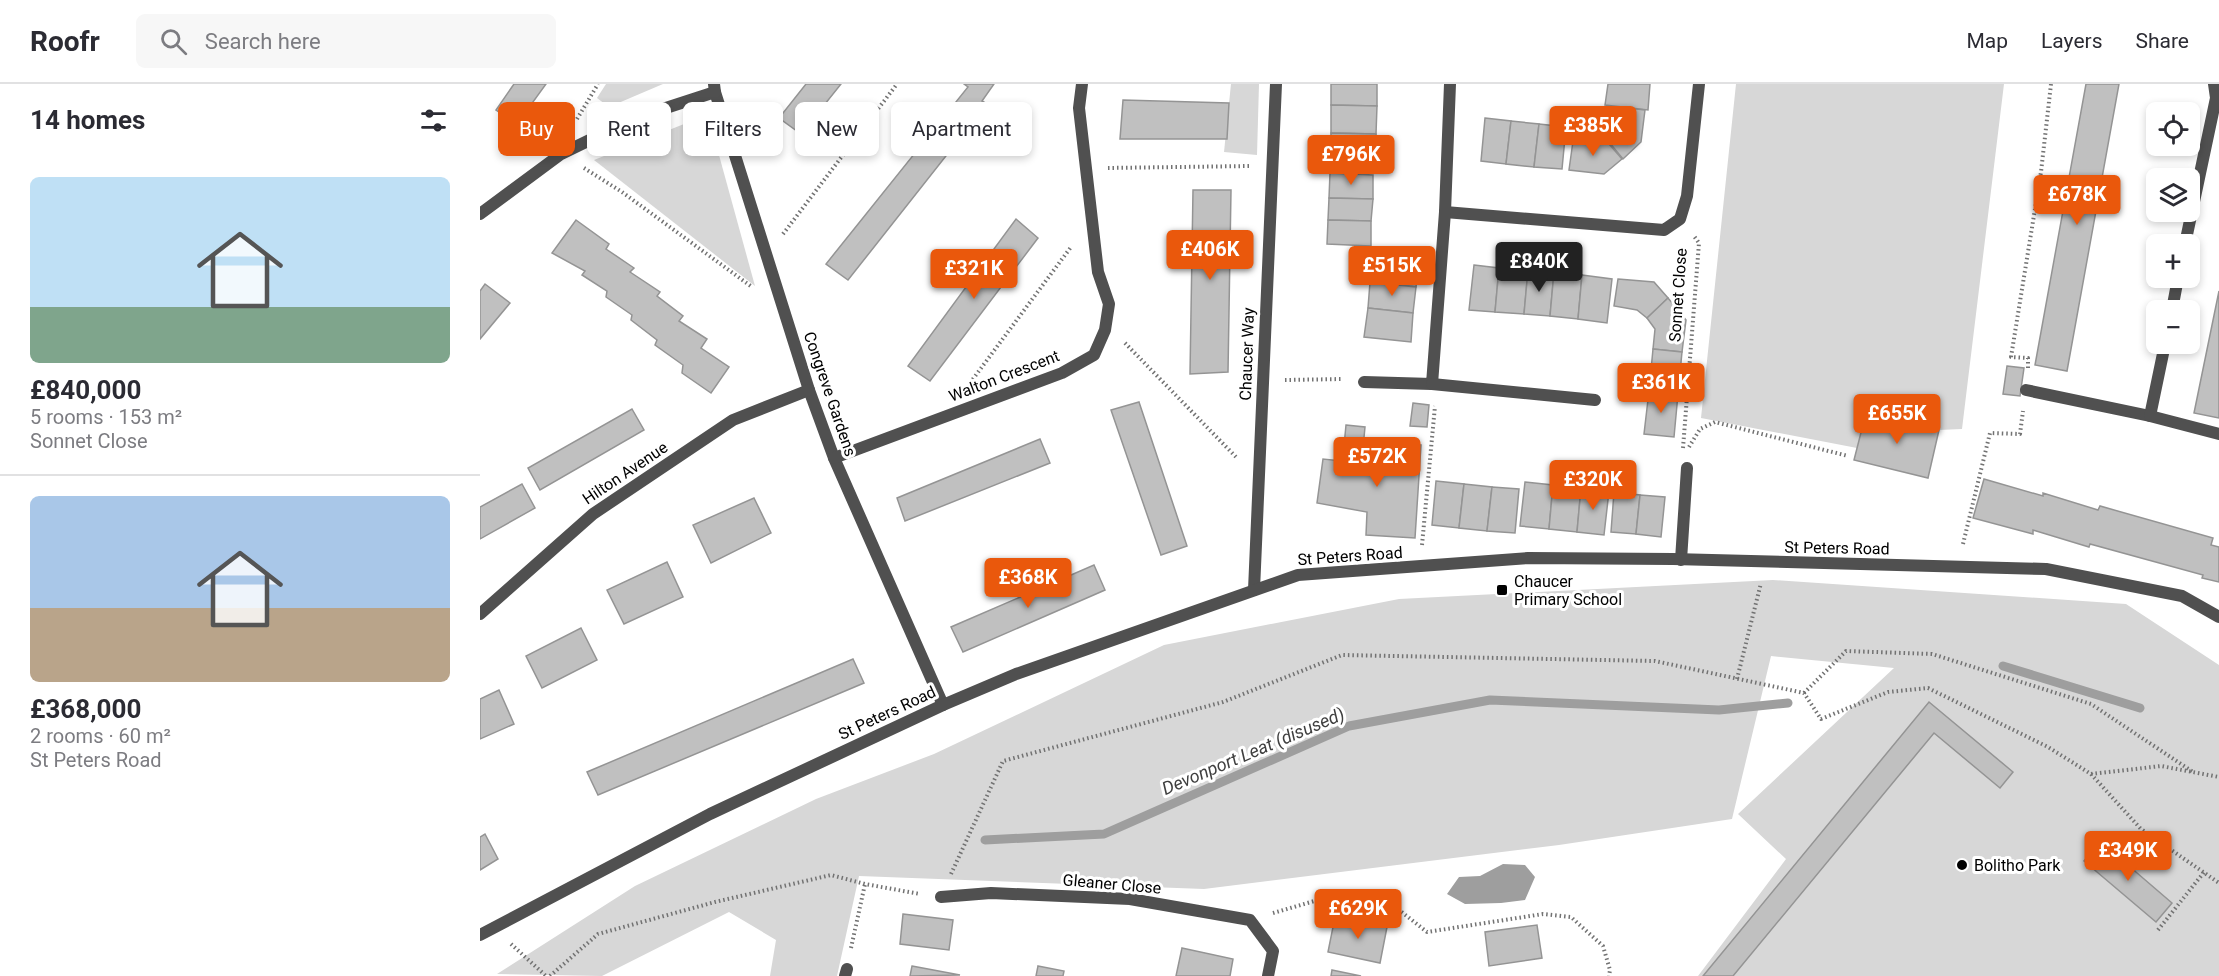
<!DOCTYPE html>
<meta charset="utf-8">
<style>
:root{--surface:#fff;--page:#f7f7f7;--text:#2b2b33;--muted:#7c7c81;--line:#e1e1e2;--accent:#ea580c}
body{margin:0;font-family:Roboto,sans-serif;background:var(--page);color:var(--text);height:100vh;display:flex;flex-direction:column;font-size:22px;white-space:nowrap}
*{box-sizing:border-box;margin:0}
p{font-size:20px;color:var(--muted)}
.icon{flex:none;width:33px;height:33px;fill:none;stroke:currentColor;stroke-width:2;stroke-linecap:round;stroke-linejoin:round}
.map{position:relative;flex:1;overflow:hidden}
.drawer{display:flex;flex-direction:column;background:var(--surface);width:480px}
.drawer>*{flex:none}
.top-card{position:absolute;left:18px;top:18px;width:570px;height:54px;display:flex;gap:12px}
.fabs{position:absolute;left:1666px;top:18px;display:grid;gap:12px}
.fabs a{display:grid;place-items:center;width:54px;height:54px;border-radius:9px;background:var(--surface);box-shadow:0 3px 9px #0003;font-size:30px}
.price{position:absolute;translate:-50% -51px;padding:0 14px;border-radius:6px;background:var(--accent);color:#fff;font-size:20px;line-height:39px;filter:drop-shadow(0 2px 3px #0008)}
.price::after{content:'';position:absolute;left:50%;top:36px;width:18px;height:14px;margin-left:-9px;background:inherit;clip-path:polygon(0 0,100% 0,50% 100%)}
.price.active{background:#222;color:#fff}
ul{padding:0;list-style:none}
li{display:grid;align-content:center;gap:12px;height:318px;padding:0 30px}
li+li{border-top:2px solid var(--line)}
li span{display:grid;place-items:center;height:186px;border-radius:9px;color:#555}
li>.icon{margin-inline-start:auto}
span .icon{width:108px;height:108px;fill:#fffc;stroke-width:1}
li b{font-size:26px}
h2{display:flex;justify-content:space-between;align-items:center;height:72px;padding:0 30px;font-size:26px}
.pill{padding:0 21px;border-radius:9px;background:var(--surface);box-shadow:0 3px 9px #0003;font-size:21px;line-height:54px}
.pill.active{background:var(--accent);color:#fff}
header{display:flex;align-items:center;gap:36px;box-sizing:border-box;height:84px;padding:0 30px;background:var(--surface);border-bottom:2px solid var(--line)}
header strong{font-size:28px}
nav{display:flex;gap:33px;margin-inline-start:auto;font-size:21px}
.search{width:420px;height:54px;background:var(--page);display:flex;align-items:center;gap:15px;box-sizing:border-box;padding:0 21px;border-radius:9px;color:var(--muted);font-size:22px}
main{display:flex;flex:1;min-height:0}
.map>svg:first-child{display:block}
</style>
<header>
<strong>Roofr</strong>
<div class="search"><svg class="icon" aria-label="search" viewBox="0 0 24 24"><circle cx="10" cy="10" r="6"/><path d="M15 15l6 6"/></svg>Search here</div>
<nav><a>Map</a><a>Layers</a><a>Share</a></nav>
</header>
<main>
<section class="drawer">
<h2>14 homes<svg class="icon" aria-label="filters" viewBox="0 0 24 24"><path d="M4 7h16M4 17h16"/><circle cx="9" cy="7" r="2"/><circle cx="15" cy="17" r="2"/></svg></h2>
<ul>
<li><span style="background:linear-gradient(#bfe0f5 70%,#7fa58c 0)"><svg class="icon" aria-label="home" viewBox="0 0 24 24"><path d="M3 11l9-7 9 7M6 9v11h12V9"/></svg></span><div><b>£840,000</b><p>5 rooms · 153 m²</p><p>Sonnet Close</p></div></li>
<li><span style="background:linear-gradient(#a9c7e8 60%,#b9a48a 0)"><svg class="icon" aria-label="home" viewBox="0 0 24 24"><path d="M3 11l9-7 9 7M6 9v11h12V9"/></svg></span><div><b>£368,000</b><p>2 rooms · 60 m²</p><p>St Peters Road</p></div></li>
</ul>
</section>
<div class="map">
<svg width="1739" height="892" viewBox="0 0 1739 892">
<rect width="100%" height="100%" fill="#fff"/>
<g fill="#d7d7d7">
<polygon points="126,0 183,0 129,23 117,14"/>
<polygon points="751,0 779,0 777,71 744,68"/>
<polygon points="1256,0 1524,0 1482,345 1459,346 1386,329 1377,364 1221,334"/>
<polygon points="219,34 231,42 275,202 114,76"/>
<polygon points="1293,496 1646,520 1739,581 1739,892 1218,892 1306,775 1258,730 1414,584 1291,572 1252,735 1079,761 724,805 379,792 357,892 290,892 296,856 249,828 122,892 17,890 155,802 336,715 454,670 684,561 919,515"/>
</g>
<polygon fill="#9e9e9e" points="1023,780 1045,781 1055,793 1045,816 1021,819 985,820 967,810 979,793 1000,792"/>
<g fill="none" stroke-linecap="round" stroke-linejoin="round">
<g stroke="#9e9e9e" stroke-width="9">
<polyline points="1523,582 1660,624"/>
<polyline points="505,756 624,750 869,642 1010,616 1239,626 1308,619"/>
</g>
</g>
<g fill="#c0c0c0" stroke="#949494" stroke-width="1.5">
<polygon points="34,0 66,0 37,40 16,26"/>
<polygon points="326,0 361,0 321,50 299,34"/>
<polygon points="484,0 514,0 502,17 507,20 368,196 346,180 488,3"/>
<polygon points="851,0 897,0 897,22 851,21"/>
<polygon points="1128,0 1170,0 1168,26 1125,21"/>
<polygon points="1606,0 1639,0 1587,287 1555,281"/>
<polygon points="643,16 749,19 747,55 640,55"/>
<polygon points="851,21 897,22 896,50 851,49"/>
<polygon points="1138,23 1165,26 1161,58 1143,75 1124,52 1134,42"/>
<polygon points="1005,34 1031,37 1026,80 1001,77"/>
<polygon points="1031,37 1059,40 1054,83 1026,80"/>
<polygon points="1059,40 1086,43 1082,85 1054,83"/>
<polygon points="851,49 896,50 896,83 850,83"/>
<polygon points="1123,53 1142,75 1124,90 1089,86 1093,57 1113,60"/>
<polygon points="850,89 893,91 893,115 849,114"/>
<polygon points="713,106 751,106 748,288 710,290"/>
<polygon points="849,114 893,115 891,137 848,136"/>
<polygon points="536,135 558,154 450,297 428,282"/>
<polygon points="96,136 129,160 126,165 154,184 150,188 180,208 177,212 203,232 199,237 227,255 221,264 249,283 231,309 202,289 203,281 175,261 177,256 151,236 152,231 126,213 127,207 102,191 105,187 72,169"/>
<polygon points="848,136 891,137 891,162 847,160"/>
<polygon points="893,174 939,179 936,203 890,198"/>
<polygon points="994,181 1019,184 1015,228 989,226"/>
<polygon points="1019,184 1048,186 1044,230 1015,228"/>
<polygon points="1048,186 1074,188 1070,232 1044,230"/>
<polygon points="1074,188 1102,191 1098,235 1070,232"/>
<polygon points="1102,191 1132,195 1127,239 1098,235"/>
<polygon points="1138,195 1174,198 1188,214 1167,234 1157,226 1134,222"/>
<polygon points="890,198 936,203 933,229 888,224"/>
<polygon points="5,200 30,219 0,255 0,207"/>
<polygon points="1739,207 1739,334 1714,329"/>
<polygon points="1188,214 1206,236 1202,268 1173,265 1175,245 1167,234"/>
<polygon points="888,224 933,229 931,258 884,253"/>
<polygon points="1173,265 1202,268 1198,310 1169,307"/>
<polygon points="1527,282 1544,284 1540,312 1523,310"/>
<polygon points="1169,307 1198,310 1194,353 1164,350"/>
<polygon points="659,318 707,462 681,471 631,326"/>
<polygon points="933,319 949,321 947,343 930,342"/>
<polygon points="152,325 164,346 60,406 48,384"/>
<polygon points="1386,329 1459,346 1448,394 1374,376"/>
<polygon points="866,341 885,343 883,364 864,362"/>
<polygon points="560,355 570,379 425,437 417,414"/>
<polygon points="892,358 941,361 935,454 886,451 887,428 837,419 843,375 890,380"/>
<polygon points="1504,395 1563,412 1563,409 1618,426 1620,422 1733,454 1731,461 1739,463 1739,498 1722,494 1723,491 1610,460 1609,463 1553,446 1553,450 1493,434"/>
<polygon points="956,397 984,400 979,444 952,441"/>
<polygon points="1045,398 1073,401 1069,445 1040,442"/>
<polygon points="42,400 55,424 0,455 0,423"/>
<polygon points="984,400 1012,403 1007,447 979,444"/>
<polygon points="1073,401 1101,404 1097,448 1069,445"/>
<polygon points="1012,403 1039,405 1035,449 1007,447"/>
<polygon points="1101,404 1129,407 1124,451 1097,448"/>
<polygon points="1134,408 1160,411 1156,450 1131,448"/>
<polygon points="1160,411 1185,413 1181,453 1156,450"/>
<polygon points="274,414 291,449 231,479 213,441"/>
<polygon points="187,478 203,513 144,540 127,506"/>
<polygon points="614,481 625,506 483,568 471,543"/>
<polygon points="101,544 117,576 62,604 46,572"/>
<polygon points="373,575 384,599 118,711 107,688"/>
<polygon points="19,606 34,640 0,655 0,615"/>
<polygon points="1449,618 1533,688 1520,704 1454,649 1253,892 1223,892"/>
<polygon points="5,750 18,775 0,786 0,753"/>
<polygon points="1621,758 1692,819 1676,838 1604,777"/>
<polygon points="423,830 473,836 469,866 420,860"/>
<polygon points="855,833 907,843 900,879 848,868"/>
<polygon points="1057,841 1062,874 1009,882 1005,848"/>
<polygon points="702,864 753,875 750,892 696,892"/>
<polygon points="432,882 480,891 430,892"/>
<polygon points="558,882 584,887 583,892 556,892"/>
<polygon points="852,886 881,892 851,892"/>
</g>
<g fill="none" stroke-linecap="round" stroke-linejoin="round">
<g stroke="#727272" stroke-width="4" stroke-dasharray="1.5 3" stroke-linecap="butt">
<polyline points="97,35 118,0"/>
<polyline points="104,84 142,108 272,203"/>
<polyline points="628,84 770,82"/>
<polyline points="303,150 417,0"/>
<polyline points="645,259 757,374"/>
<polyline points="1548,284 1548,274 1531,273 1561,88 1571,0"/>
<polyline points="805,296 863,295"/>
<polyline points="490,299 591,163"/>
<polyline points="1209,363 1220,345 1235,338 1368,372"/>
<polyline points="1203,364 1219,159 1214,152"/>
<polyline points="1483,460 1510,349 1540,350 1543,327"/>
<polyline points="942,461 955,322"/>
<polyline points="1257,595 1281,499"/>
<polyline points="1324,609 1366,567 1452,570 1611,620 1713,688"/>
<polyline points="1611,690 1681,682 1739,693"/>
<polyline points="471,790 523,677 743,618 862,571 1175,577 1324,609 1341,635 1408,608 1448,604 1568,663 1611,690 1661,745 1739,799"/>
<polyline points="793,829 855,811 909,818 947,848 1063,830 1091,833 1123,862 1130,886 1129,892"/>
<polyline points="1678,846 1725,787"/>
<polyline points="31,860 66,892"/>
<polyline points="371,864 385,800"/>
<polyline points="70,892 118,850 235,818 351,791 385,800 440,810"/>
</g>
<g stroke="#505050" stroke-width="12">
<polyline points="1546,306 1670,332"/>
<polyline points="1201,476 1207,384"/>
</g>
<g stroke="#505050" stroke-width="12">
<polyline points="234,0 235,8 329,306 354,374 463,621"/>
<polyline points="965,128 1184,146 1200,135 1207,112 1219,0"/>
<polyline points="0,130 81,70 155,34 235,8"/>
<polyline points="1705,160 1736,14 1734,0"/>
<polyline points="1692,226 1698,194"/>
<polyline points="1685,260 1670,332 1739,350"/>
<polyline points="884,298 952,300 965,128 970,0"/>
<polyline points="952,300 1115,316"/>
<polyline points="354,374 582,289 614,271 625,246 629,220 618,188 599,24 602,0"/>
<polyline points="774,506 796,0"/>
<polyline points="0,530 113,430 253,336 329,306"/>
<polyline points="461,813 511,809 650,815 770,836 793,867 788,892"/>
<polyline points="365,892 367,885"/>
</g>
<polyline stroke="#505050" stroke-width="12" points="0,851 230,730 463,621 536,590 818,491 1048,474 1193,475 1566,485 1702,512 1739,533"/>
</g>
<g fill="#000" stroke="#fff" stroke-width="2">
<rect x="1016" y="500" width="12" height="12" rx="3"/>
<circle cx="1482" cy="781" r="6"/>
</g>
<g text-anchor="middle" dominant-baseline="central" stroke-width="6" stroke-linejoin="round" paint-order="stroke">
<g font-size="16" fill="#000" stroke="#fff">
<text transform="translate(1198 211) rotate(-86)">Sonnet Close</text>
<text transform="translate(767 270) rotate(-88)">Chaucer Way</text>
<text transform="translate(524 292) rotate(-21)">Walton Crescent</text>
<text transform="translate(350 310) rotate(71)">Congreve Gardens</text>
<text transform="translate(145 389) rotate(-34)">Hilton Avenue</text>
<text transform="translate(1357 464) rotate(1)">St Peters Road</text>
<text transform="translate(870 472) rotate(-4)">St Peters Road</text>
<text transform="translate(407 629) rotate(-25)">St Peters Road</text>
<text transform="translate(632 800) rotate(5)">Gleaner Close</text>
</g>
<g font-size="16" fill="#000" stroke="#fff" text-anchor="start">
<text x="1034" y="497">Chaucer<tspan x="1034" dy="18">Primary School</tspan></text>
<text x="1494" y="781">Bolitho Park</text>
</g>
<g font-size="18" font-style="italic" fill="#3f3f3f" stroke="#fff">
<text transform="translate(773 667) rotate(-23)">Devonport Leat (disused)</text>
</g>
</g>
</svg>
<div class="fabs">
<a><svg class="icon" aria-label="locate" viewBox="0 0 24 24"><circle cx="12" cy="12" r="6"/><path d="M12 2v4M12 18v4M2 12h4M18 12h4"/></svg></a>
<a><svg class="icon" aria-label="layers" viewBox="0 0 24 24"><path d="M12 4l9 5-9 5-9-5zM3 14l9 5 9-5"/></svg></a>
<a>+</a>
<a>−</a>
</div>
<b class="price" style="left:1113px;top:73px">£385K</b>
<b class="price" style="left:871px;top:102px">£796K</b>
<b class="price" style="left:1597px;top:142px">£678K</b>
<b class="price" style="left:730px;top:197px">£406K</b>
<b class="price active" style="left:1059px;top:209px">£840K</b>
<b class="price" style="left:912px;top:213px">£515K</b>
<b class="price" style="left:494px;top:216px">£321K</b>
<b class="price" style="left:1181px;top:330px">£361K</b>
<b class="price" style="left:1417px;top:361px">£655K</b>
<b class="price" style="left:897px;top:404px">£572K</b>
<b class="price" style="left:1113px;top:427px">£320K</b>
<b class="price" style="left:548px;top:525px">£368K</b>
<b class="price" style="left:1648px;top:798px">£349K</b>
<b class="price" style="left:878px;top:856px">£629K</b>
<div class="top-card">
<a class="pill active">Buy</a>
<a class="pill">Rent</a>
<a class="pill">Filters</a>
<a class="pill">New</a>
<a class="pill">Apartment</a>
</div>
</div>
</main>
